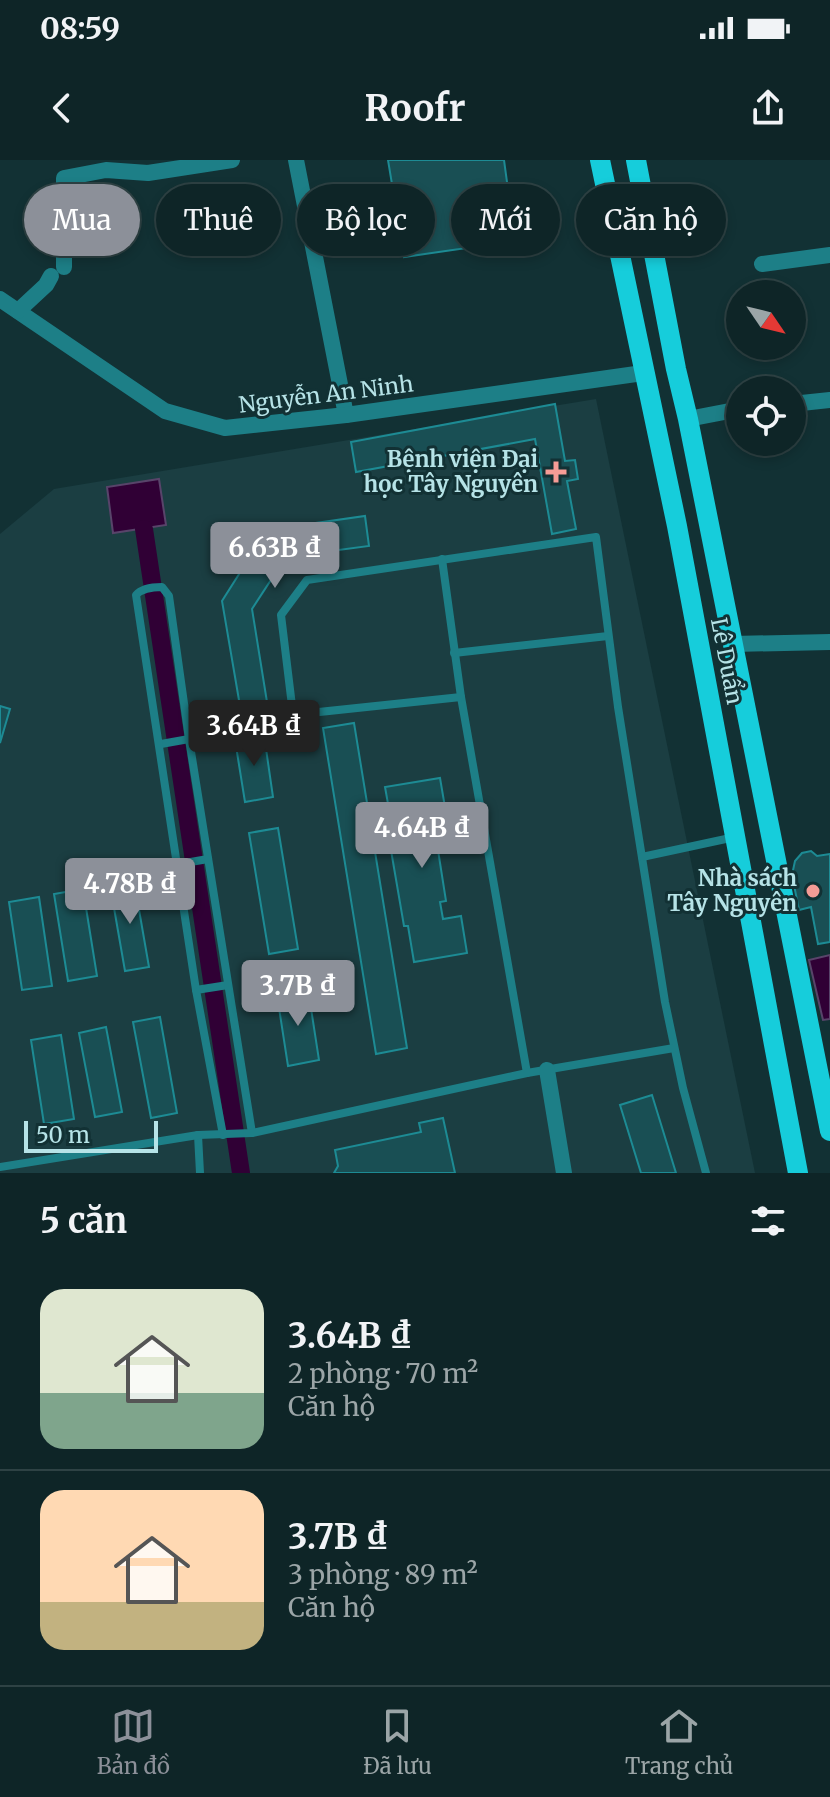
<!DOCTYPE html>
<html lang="vi">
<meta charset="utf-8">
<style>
:root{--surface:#0e2527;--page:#172d2f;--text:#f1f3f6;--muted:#9ba5a7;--line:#2e4244;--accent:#8c9099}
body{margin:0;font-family:Merriweather,serif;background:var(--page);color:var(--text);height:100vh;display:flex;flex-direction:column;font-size:30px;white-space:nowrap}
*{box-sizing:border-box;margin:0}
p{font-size:26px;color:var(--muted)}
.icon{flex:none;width:44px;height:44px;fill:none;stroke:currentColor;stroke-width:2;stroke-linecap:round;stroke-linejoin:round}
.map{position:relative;height:1013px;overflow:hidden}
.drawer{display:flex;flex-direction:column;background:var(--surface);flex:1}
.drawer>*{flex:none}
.hud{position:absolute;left:24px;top:24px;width:782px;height:72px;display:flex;gap:16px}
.needle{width:52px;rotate:125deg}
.controls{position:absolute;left:726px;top:120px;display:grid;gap:16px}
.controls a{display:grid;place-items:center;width:80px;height:80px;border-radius:50%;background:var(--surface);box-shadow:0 4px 12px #0003,0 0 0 2px var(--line);font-size:40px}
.scale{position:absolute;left:24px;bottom:20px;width:134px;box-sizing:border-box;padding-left:8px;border:4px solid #b6e3e7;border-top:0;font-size:22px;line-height:28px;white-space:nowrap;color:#b6e3e7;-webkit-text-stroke:6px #123134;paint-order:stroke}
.price{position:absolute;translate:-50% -68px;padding:0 18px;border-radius:8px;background:var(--accent);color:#fff;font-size:26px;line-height:52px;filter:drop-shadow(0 2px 4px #0008)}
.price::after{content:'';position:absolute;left:50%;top:48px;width:24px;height:18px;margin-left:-12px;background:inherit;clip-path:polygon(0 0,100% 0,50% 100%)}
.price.on{background:#222;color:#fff}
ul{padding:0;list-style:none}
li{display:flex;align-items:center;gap:24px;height:200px;padding:0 40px}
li+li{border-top:2px solid var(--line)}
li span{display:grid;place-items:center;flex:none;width:224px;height:160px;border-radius:24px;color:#555}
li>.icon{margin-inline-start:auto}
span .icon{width:96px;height:96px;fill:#fffc;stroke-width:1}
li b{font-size:34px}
h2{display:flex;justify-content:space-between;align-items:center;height:96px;padding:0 40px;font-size:34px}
.chip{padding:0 28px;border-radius:36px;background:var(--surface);box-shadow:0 4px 12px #0003,0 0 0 2px var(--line);font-size:28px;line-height:72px}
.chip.on{background:var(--accent);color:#fff}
.status{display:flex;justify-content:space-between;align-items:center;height:56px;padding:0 40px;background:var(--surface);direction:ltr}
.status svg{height:22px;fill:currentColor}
header{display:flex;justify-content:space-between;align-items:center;height:104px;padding:0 40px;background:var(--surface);font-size:36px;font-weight:700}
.tabs{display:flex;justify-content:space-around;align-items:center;height:112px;border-top:2px solid var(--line);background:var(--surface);font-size:22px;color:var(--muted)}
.tabs a{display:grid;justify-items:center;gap:4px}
.tabs .on{color:var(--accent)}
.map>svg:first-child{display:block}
</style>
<div class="status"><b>08:59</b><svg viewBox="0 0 49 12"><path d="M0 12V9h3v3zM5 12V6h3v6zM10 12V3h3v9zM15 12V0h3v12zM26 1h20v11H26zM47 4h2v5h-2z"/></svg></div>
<header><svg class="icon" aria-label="back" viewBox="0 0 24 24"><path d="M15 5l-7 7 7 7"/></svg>Roofr<svg class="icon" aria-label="share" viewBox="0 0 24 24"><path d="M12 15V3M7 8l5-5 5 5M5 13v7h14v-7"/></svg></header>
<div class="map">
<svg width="830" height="1013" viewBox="0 0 830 1013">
<rect width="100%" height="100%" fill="#123134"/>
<polygon fill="#1b3e42" points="596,239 755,1013 0,1013 0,374 54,329"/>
<g fill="#300035" stroke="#58446a" stroke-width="2">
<polygon points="159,319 166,365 113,373 107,327"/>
<polygon points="830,795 830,859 823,860 809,800"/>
</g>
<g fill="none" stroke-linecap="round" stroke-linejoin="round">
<polyline stroke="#300035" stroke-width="18" points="144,369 241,1013"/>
</g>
<g fill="#194f54" stroke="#1d8b94" stroke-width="2">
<polygon points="388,0 504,0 515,81 404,97"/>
<polygon points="555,244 565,301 575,300 578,319 567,321 576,369 552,374 535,279 356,312 351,282"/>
<polygon points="365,356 369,386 286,397 252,449 267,542 240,546 222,441 267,370"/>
<polygon points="0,546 10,549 0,583"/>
<polygon points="354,563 407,888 376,894 323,568"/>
<polygon points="264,575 273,637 245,642 235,580"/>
<polygon points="440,618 447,659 429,663 431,672 435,671 446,741 440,742 443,759 461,756 467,793 414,802 408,766 404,766 387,667 392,666 385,627"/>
<polygon points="278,668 298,789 269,794 249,673"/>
<polygon points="811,691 817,696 830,694 830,782 818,784 811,747 799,750 792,715 795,701 802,693"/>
<polygon points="134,721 149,807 125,811 110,725"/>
<polygon points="83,729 97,816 68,821 54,734"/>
<polygon points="39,737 52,826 22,830 9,742"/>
<polygon points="308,829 319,900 288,906 277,835"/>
<polygon points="160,857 177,953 151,958 133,862"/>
<polygon points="106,867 122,952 95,957 79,873"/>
<polygon points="61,875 74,959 44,964 31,880"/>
<polygon points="652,935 676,1013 641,1013 620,945"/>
<polygon points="443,958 455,1013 334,1013 338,1006 335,990 421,972 419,963"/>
</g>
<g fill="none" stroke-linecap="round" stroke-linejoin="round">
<g stroke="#1d7f87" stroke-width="8">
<polyline points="454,493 608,476"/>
<polyline points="461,537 527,913"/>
<polyline points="293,554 281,455 307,420 596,377 618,547 665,842 683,928 706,1013"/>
<polyline points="253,559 461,537 442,399"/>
<polyline points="161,584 189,579"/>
<polyline points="642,697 735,677"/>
<polyline points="179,704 208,699"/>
<polyline points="196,830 228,825"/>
<polyline points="198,975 200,1013"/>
<path d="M 223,975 L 196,830 L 136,435 C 142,428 153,427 162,427 L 169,436 L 189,579 L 252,973"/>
<polyline points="0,1007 198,975 252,973 527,913 674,888"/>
</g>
<g stroke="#1d7f87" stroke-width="16">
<polyline points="296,0 346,255"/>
<polyline points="762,104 830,95"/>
<polyline points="64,107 64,18 106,10 148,13 232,0"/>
<polyline points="0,139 165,251 225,268 346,255 643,213"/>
<polyline points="18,151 46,125 51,116"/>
<polyline points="792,244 830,240"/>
<polyline points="688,259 740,249"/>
<polyline points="733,484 830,482"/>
<polyline points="547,910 564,1013"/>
</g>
<g stroke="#16cddb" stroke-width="20">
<polyline points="600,0 677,366 798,1013"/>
<polyline points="636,0 676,209 688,259 830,971"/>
</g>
</g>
<g fill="#f59c96" stroke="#123134" stroke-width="3">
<path d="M552 300h8v8h8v8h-8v8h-8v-8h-8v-8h8z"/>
<circle cx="813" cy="731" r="8"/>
</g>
<g text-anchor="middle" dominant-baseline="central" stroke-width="6" stroke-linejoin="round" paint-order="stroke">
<g font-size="22" fill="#b6e3e7" stroke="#123134">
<text transform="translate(326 234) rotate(-7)">Nguyễn An Ninh</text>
<text transform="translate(727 501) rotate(79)">Lê Duẩn</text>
</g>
<g font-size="22" font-weight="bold" fill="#b6e3e7" stroke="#123134" text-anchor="end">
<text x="538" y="299">Bệnh viện Đại<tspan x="538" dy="25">học Tây Nguyên</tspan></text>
<text x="797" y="718">Nhà sách<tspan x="797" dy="25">Tây Nguyên</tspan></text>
</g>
</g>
</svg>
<div class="controls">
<a><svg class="needle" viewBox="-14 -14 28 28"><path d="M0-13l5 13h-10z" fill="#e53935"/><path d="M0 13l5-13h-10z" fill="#9ba5a7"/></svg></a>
<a><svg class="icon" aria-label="locate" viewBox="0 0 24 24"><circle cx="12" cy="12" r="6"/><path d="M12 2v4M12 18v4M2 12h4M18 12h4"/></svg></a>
</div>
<div class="scale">50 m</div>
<b class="price" style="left:275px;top:430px">6.63B ₫</b>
<b class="price on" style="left:254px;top:608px">3.64B ₫</b>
<b class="price" style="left:422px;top:710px">4.64B ₫</b>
<b class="price" style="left:130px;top:766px">4.78B ₫</b>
<b class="price" style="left:298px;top:868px">3.7B ₫</b>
<div class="hud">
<a class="chip on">Mua</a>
<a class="chip">Thuê</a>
<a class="chip">Bộ lọc</a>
<a class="chip">Mới</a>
<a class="chip">Căn hộ</a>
</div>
</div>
<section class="drawer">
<h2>5 căn<svg class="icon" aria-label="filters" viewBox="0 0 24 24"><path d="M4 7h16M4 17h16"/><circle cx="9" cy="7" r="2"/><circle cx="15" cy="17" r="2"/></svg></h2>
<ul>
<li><span style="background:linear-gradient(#dfe7d0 65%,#7fa58c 0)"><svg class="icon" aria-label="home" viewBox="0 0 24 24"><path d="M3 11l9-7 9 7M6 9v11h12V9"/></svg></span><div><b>3.64B ₫</b><p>2 phòng · 70 m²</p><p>Căn hộ</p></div></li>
<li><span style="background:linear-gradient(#ffd9b3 70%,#c2b280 0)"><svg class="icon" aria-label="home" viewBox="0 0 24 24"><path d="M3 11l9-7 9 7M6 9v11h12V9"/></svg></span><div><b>3.7B ₫</b><p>3 phòng · 89 m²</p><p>Căn hộ</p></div></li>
</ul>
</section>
<nav class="tabs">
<a class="on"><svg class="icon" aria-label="map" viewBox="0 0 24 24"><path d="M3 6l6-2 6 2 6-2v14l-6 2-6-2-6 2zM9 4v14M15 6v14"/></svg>Bản đồ</a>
<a><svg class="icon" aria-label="saved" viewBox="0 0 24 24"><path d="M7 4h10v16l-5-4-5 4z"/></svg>Đã lưu</a>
<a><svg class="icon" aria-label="home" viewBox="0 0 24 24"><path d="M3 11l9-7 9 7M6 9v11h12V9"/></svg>Trang chủ</a>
</nav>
